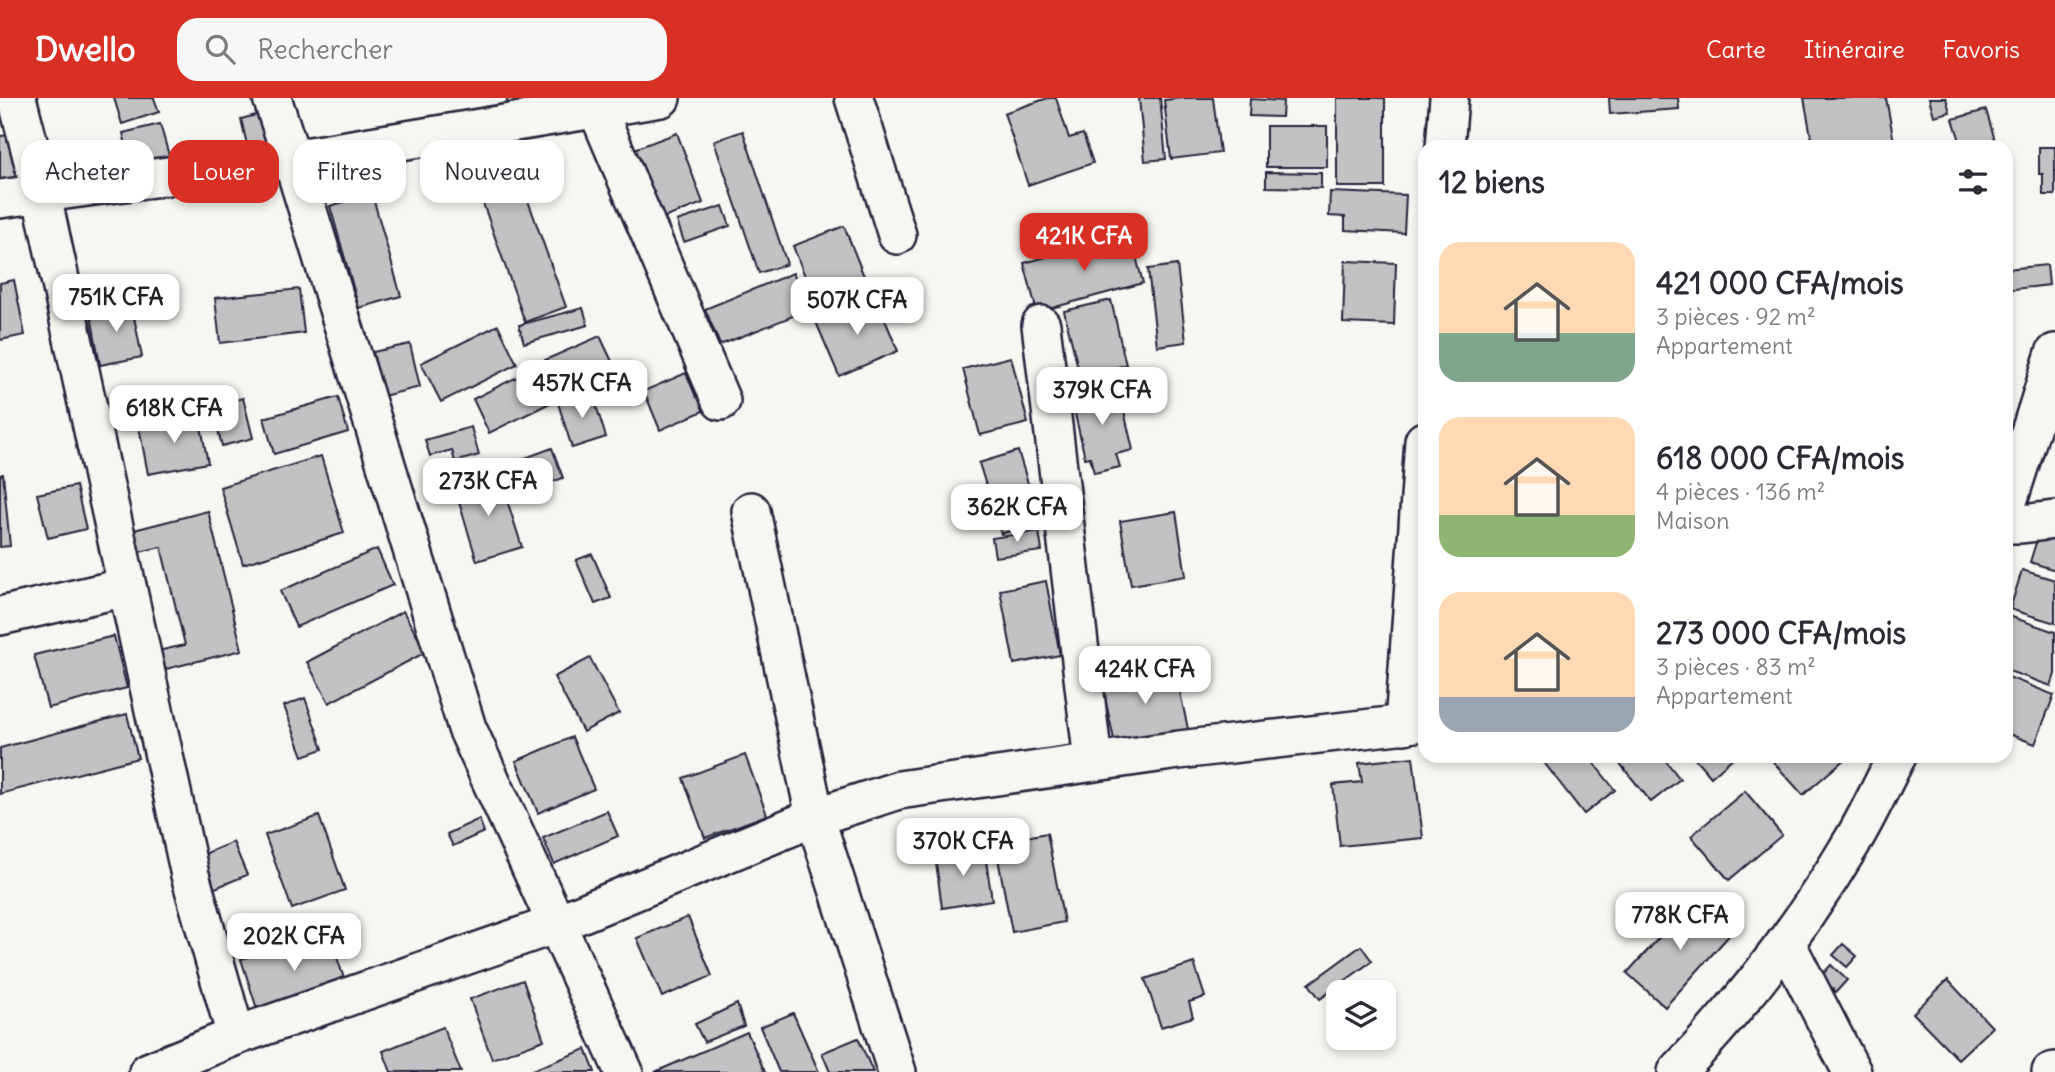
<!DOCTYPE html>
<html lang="fr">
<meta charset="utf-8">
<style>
:root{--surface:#fff;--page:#f7f7f7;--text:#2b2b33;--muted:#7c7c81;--accent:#d93025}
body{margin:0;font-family:Delius,sans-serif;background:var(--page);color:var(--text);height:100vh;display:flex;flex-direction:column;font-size:26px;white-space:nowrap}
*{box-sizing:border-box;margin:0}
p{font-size:23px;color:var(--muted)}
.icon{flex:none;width:38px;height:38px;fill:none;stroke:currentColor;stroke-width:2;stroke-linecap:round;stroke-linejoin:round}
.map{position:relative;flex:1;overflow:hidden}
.sheet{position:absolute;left:1418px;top:42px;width:595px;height:623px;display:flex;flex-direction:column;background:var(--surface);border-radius:21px;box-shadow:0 4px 10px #0003}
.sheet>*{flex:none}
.guide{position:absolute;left:21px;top:42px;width:665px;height:63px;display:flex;gap:14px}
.controls{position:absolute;left:1326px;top:882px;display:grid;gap:14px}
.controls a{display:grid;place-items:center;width:70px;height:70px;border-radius:14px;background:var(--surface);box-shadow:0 4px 10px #0003;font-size:35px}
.price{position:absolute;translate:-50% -60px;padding:0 16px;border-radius:14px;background:#fff;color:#222;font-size:23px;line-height:46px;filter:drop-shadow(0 2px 4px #0008)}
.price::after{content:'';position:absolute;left:50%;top:42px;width:21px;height:16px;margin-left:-10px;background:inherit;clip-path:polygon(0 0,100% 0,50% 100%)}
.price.active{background:var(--accent);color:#fff}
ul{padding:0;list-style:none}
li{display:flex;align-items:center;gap:21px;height:175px;padding:0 21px}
li span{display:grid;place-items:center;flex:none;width:196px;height:140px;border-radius:21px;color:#555}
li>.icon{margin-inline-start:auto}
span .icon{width:84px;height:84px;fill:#fffc;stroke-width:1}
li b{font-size:30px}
h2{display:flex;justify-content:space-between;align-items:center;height:84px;padding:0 21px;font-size:30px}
.tag{padding:0 24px;border-radius:21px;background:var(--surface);box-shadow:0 4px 10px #0003;font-size:24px;line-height:63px}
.tag.active{background:var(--accent);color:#fff}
header{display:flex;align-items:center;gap:42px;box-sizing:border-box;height:98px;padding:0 35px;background:var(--accent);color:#fff}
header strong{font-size:33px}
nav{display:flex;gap:38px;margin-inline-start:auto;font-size:24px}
.search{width:490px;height:63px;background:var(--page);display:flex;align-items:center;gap:18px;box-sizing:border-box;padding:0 24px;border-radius:21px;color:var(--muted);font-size:26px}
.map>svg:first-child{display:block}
</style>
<header>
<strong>Dwello</strong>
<div class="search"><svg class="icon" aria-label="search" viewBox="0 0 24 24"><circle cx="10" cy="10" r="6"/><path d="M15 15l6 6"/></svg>Rechercher</div>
<nav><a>Carte</a><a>Itinéraire</a><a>Favoris</a></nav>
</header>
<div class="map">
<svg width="2055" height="974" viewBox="0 0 2055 974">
<rect width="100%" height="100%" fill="#f6f6f2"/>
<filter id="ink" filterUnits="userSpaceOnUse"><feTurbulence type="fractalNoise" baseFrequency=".0143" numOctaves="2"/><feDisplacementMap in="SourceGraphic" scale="14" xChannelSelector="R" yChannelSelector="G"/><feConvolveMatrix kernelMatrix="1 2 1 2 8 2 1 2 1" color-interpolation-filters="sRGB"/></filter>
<g filter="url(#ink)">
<g fill="#c2c2c4" stroke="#22223b" stroke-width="2">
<polygon points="114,0 154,0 159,14 122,26"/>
<polygon points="506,0 530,0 530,1 509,8"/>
<polygon points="1048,0 1056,0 1069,40 1083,36 1093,65 1028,87 1004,15"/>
<polygon points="1139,0 1160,0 1166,61 1145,63"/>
<polygon points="1184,0 1213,0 1220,55 1171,61 1164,2"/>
<rect x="1337" y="0" width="48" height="89"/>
<polygon points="1609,0 1678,0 1679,11 1610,16"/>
<polygon points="1804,0 1886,0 1895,49 1813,49"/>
<polygon points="1929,0 1946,0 1950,14 1934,18"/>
<polygon points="1250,1 1283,3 1282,19 1249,18"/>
<polygon points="1986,12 1997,49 1962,49 1953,21"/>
<polygon points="260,16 267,47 248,51 241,21"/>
<polygon points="160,26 170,61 132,71 123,35"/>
<rect x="1266" y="28" width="61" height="41"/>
<polygon points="743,33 787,166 759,175 714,43"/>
<polygon points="677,35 703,105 661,121 634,51"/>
<polygon points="12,37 16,86 0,88 0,38"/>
<polygon points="2039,49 2055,49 2055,97 2043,97 2043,76 2039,76"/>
<polygon points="514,63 566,209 525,224 473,77"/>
<polygon points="1266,74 1321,75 1321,90 1266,89"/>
<polygon points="1330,94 1406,97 1404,135 1345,132 1345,119 1329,118"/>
<polygon points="372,96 401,198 359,210 330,108"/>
<polygon points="723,108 730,128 684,144 677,123"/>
<polygon points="844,128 869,191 818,211 793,148"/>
<polygon points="1130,136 1143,185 1037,214 1024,165"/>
<polygon points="1345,163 1396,165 1394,227 1343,225"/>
<polygon points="1177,167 1186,244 1157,248 1148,171"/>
<polygon points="2047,167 2049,187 2006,192 2006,171"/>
<polygon points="793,175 808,212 720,247 705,211"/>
<polygon points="14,182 25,237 0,242 0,185"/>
<polygon points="299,191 304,235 220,245 215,200"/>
<polygon points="876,200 898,253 839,278 816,224"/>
<polygon points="1111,202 1126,267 1080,278 1064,213"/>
<polygon points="131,204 142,259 100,267 90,212"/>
<polygon points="583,210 588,227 524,245 519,227"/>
<polygon points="498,227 517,266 441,304 421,265"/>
<polygon points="600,238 617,274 562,299 545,262"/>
<polygon points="410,246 420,289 383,298 373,254"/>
<polygon points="1011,259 1028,325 980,337 963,271"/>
<polygon points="533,271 550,305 489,335 473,301"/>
<polygon points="686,275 696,299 704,295 710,310 660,332 644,293"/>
<polygon points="1118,287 1133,352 1116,356 1120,369 1094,375 1090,359 1085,360 1071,298"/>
<polygon points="592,295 606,339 572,350 558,305"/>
<polygon points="338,299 348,334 274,356 264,320"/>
<polygon points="243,300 253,340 222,348 212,308"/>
<polygon points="199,318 208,365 148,376 139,329"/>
<polygon points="471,329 479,357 455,364 452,352 430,358 425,342"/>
<polygon points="552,350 563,380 517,397 506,367"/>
<polygon points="1018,353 1040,424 1001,436 979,365"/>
<polygon points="321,358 344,435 243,466 220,389"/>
<polygon points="3,376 10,448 0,449 0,377"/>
<polygon points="499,377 522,449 477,463 455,391"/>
<polygon points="76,388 86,431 48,440 37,396"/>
<polygon points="208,413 242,552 158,573 153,554 185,547 161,449 135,455 130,433"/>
<polygon points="1176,414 1186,478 1131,487 1120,423"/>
<polygon points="1039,433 1042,453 995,459 992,440"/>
<polygon points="2055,434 2055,472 2030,464 2039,435"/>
<polygon points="377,451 393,487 296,529 280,493"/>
<polygon points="592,456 611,500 595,506 576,462"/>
<polygon points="2022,472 2055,482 2055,525 2010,511"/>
<polygon points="1046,483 1060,557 1014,566 1000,492"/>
<polygon points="403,513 426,554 329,605 307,564"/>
<polygon points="2006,517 2055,534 2055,576 2051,588 2006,572"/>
<polygon points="114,538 127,590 48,610 34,557"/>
<polygon points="590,560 619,615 583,634 554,579"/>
<polygon points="1175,571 1188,631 1115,646 1102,586"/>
<polygon points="2006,578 2054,597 2035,646 2006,635"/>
<polygon points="305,600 323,651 303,658 284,608"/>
<polygon points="127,616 138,660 0,696 0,650"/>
<polygon points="572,639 594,691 538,715 516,663"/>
<polygon points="745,657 767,717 705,740 683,680"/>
<polygon points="1539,658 1588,658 1615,692 1584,716"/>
<polygon points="1614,658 1662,658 1680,681 1651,704"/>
<polygon points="1693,658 1735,658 1711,679"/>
<polygon points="1768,658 1844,658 1846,660 1803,697"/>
<polygon points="1413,659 1423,740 1340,748 1333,687 1362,684 1359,665"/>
<polygon points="1745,693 1782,737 1729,782 1691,738"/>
<polygon points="607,713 618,738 554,766 543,740"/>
<polygon points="319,718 345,792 292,811 265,737"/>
<polygon points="479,721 484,734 453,748 447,736"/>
<polygon points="1047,735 1064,824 1012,834 995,745"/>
<polygon points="233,744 247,777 213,791 199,758"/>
<polygon points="984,750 992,802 942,810 935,757"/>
<polygon points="1696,799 1734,832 1665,909 1627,875"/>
<polygon points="688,819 712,878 662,899 637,840"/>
<polygon points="328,833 347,889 259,917 241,861"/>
<polygon points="1843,846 1857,858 1847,869 1833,857"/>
<polygon points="1361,848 1372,863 1320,901 1309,886"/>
<polygon points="1194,865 1205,899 1189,904 1193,919 1161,929 1145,881"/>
<polygon points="1831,867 1847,882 1836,894 1820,879"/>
<polygon points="523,882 544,942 492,961 470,901"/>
<polygon points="1948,882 1992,929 1958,961 1913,915"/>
<polygon points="737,906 744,928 704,944 695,926"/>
<polygon points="793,915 819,974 779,974 760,929"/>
<polygon points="443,929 461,974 391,974 383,953"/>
<polygon points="747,934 765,974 655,974"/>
<polygon points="858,940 873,974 830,974 822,955"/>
<polygon points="586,951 595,974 527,974"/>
</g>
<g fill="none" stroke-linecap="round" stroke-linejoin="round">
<g stroke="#22223b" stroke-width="42">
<g id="minor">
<polyline points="17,0 41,94 190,777 236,938"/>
<polyline points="272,0 292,61 467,630 624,974"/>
<polyline points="854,0 897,137"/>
<polyline points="597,11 721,303"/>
<polyline points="1445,49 1449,0"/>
<polyline points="0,101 292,61 661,0"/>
<polyline points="1041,227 1093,663"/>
<polyline points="2006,410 2055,255"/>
<polyline points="751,413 815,719 897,974"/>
<polyline points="2006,426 2021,426 2055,422"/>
<polyline points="0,518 127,489"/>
<polyline points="1404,627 1424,343"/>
<polyline points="1786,845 1852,974"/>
<polyline points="148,974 236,938 556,826 815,719 899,692 1179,652 1424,624"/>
<path d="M 1677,974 C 1744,904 1803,827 1852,744 C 1869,716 1882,686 1897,658"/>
<polyline points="2051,974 2055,973"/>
</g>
</g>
<use href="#minor" stroke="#f6f6f2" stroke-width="37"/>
</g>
</g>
</svg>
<div class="controls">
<a><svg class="icon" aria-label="layers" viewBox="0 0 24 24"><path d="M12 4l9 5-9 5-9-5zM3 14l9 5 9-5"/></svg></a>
</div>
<b class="price active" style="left:1084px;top:175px">421K CFA</b>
<b class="price" style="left:116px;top:236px">751K CFA</b>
<b class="price" style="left:857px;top:239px">507K CFA</b>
<b class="price" style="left:582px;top:322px">457K CFA</b>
<b class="price" style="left:1102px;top:329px">379K CFA</b>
<b class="price" style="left:174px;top:347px">618K CFA</b>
<b class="price" style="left:488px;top:420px">273K CFA</b>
<b class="price" style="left:1017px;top:446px">362K CFA</b>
<b class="price" style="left:1145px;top:608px">424K CFA</b>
<b class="price" style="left:963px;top:780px">370K CFA</b>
<b class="price" style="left:1680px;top:854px">778K CFA</b>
<b class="price" style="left:294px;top:875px">202K CFA</b>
<div class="guide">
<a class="tag">Acheter</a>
<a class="tag active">Louer</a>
<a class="tag">Filtres</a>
<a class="tag">Nouveau</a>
</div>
<section class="sheet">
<h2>12 biens<svg class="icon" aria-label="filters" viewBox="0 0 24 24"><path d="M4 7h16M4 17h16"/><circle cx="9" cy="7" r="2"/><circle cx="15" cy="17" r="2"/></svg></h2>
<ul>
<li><span style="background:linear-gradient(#ffd9b3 65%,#7fa58c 0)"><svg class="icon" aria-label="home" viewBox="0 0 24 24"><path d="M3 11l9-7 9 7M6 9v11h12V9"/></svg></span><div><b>421 000 CFA/mois</b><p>3 pièces · 92 m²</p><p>Appartement</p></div></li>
<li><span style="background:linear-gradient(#ffd9b3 70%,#8fb573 0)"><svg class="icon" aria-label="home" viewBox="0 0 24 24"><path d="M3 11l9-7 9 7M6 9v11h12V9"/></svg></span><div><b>618 000 CFA/mois</b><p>4 pièces · 136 m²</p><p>Maison</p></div></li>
<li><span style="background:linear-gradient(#ffd9b3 75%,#9aa5b1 0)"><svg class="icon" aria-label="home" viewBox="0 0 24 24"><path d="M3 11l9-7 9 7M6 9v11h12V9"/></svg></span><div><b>273 000 CFA/mois</b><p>3 pièces · 83 m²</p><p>Appartement</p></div></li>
</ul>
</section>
</div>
